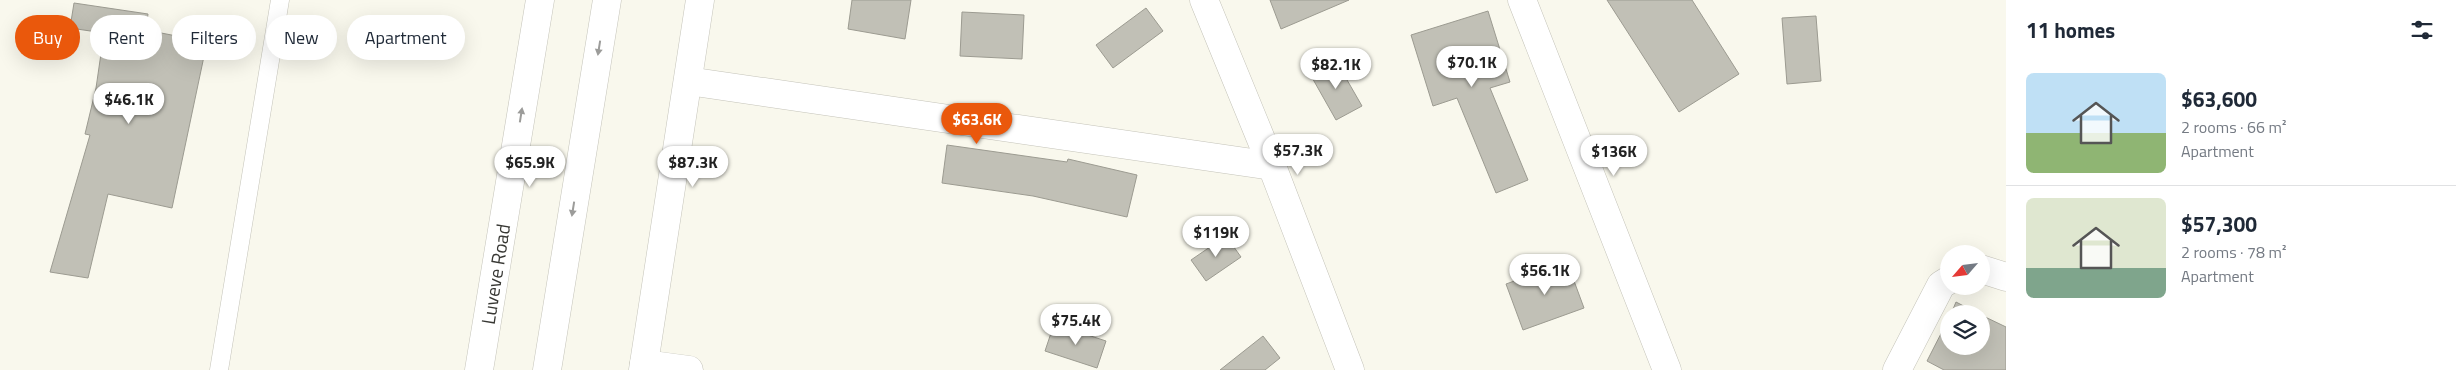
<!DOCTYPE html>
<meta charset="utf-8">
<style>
:root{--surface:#fff;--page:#f2f2f3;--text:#1f2937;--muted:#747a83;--line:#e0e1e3;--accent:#ea580c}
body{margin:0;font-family:"Titillium Web",sans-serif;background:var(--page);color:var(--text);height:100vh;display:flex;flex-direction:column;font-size:19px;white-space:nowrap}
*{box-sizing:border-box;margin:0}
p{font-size:16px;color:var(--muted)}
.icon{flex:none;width:28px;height:28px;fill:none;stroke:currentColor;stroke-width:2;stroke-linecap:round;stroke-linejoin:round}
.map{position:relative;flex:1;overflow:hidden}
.sheet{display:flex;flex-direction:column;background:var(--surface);width:450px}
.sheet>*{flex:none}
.banner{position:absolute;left:15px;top:15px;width:475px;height:45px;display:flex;gap:10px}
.needle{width:32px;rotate:242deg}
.fabs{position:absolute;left:1940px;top:245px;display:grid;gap:10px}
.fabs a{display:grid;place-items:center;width:50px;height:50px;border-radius:50%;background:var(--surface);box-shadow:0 5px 20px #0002;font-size:25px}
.price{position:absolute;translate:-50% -42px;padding:0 11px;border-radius:18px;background:#fff;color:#222;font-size:16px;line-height:32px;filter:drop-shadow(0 1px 2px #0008)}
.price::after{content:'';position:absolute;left:50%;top:30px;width:15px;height:11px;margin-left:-8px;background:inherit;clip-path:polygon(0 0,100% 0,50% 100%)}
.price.on{background:var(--accent);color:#fff}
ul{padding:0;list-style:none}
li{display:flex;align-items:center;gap:15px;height:125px;padding:0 20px}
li+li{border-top:1px solid var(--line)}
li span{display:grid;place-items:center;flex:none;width:140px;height:100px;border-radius:8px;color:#555}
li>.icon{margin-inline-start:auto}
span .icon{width:60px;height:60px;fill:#fffc;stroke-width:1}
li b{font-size:21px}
h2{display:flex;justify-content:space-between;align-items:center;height:60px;padding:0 20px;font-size:21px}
.tag{padding:0 18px;border-radius:22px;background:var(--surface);box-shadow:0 5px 20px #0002;font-size:18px;line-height:45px}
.tag.on{background:var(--accent);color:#fff}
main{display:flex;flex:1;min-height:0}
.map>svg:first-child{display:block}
</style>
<main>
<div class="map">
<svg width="2006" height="370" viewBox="0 0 2006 370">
<rect width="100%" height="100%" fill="#f9f8ed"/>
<g fill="#c1c0b6" stroke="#9c9b91">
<polygon points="852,0 911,0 905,39 848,29"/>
<polygon points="1270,0 1349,0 1281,29"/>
<polygon points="1607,0 1692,0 1739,74 1679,112"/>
<polygon points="74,3 148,14 146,30 207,42 172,208 108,194 88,278 50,272 90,135 85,134 96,88 104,33 70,28"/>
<polygon points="1146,8 1163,31 1113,68 1096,45"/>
<polygon points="1488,11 1510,82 1490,88 1528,180 1496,193 1457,98 1433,106 1411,35"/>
<polygon points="962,12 1024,15 1022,59 960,56"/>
<polygon points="1816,16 1821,81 1787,84 1782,18"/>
<polygon points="1335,59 1362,106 1336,120 1310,74"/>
<polygon points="947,145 1067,162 1068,159 1137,175 1127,217 1033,196 942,183"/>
<polygon points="1226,236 1241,257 1206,281 1191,260"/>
<polygon points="1567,262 1584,308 1523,330 1506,284"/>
<polygon points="1956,302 1979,314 1951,314"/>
<polygon points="1981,315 2006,327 2006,370 1944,370 1927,361 1949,318 1949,346 1981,346"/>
<polygon points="1054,324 1106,341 1097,368 1045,351"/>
<polygon points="1263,336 1280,358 1265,370 1220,370"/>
</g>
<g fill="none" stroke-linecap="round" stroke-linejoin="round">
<g stroke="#c4c3b9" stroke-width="19">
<polyline id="service" points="219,370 280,0"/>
</g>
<g stroke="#c4c3b9" stroke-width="29">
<g id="minor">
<polyline points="1204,0 1272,166 1350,370"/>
<polyline points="1522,0 1667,370"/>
<polyline points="688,81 1272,166"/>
<polyline points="1981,269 2006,277"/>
<polyline points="644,364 689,370"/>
<polyline points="643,370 700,0"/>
<polyline points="1897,370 1941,285 1949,280"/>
</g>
</g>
<g stroke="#c4c3b9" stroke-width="29">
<g id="tertiary">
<polyline points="479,370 540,0"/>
<polyline points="547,370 607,0"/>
</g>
</g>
<use href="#service" stroke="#fff" stroke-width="18"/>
<use href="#minor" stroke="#fff" stroke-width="28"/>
<use href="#tertiary" stroke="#fff" stroke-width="28"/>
</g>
<defs><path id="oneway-solid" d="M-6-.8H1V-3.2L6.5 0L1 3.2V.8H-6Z" transform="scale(1.25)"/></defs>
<g fill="#9c9c9a">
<use href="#oneway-solid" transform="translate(599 48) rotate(99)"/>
<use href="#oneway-solid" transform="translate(521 115) rotate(-81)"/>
<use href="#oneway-solid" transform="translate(573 209) rotate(99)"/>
</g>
<g text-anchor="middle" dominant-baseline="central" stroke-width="4" stroke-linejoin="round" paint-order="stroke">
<g font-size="19" fill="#383834" stroke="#fff">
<text transform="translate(495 274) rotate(-81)">Luveve Road</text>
</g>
</g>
</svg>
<div class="fabs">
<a><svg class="needle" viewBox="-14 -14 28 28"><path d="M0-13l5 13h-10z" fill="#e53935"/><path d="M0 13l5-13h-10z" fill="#747a83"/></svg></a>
<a><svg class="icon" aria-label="layers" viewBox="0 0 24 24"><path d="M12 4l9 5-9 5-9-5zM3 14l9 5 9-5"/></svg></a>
</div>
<b class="price" style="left:1472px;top:88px">$70.1K</b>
<b class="price" style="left:1336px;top:90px">$82.1K</b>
<b class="price" style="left:129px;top:125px">$46.1K</b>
<b class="price on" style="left:977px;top:145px">$63.6K</b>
<b class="price" style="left:1298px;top:176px">$57.3K</b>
<b class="price" style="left:1614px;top:177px">$136K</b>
<b class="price" style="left:530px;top:188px">$65.9K</b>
<b class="price" style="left:693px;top:188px">$87.3K</b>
<b class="price" style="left:1216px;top:258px">$119K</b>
<b class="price" style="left:1545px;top:296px">$56.1K</b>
<b class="price" style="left:1076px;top:346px">$75.4K</b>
<div class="banner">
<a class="tag on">Buy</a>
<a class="tag">Rent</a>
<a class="tag">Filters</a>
<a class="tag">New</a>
<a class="tag">Apartment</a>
</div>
</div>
<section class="sheet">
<h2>11 homes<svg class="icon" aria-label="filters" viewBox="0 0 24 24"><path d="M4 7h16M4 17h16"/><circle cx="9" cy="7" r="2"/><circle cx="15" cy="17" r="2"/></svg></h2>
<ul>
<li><span style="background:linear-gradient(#bfe0f5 60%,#8fb573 0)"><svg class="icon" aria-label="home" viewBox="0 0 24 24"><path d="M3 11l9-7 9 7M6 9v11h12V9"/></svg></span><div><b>$63,600</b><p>2 rooms · 66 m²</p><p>Apartment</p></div></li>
<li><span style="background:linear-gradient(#dfe7d0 70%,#7fa58c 0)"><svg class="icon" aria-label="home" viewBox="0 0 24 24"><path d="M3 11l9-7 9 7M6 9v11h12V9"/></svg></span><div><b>$57,300</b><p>2 rooms · 78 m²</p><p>Apartment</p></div></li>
</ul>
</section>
</main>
